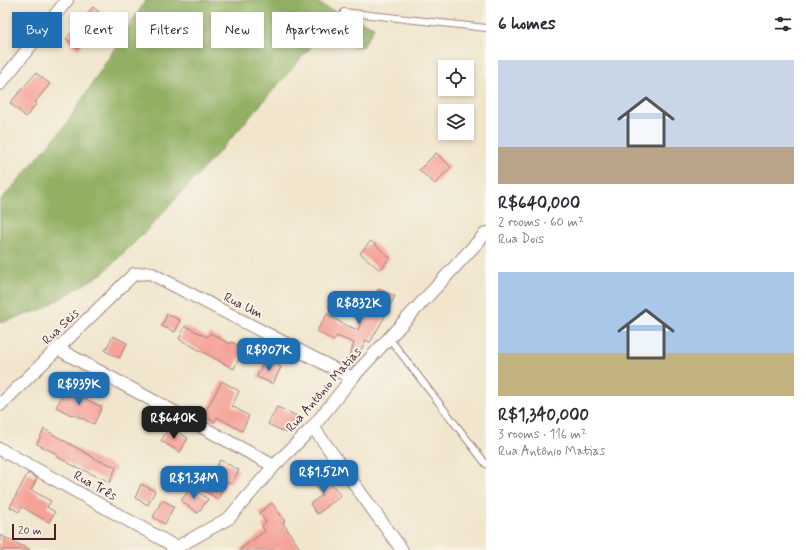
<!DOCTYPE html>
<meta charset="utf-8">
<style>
:root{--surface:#fff;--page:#f2f2f3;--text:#2b2b33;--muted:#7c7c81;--accent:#1f6fb2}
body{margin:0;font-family:Mynerve,sans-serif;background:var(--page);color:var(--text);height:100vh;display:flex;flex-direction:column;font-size:15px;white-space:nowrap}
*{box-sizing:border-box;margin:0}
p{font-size:13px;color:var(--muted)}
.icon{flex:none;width:22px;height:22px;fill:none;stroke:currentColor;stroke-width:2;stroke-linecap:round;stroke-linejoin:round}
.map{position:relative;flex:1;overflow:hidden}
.sheet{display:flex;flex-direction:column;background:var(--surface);width:320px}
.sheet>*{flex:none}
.top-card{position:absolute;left:12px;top:12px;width:380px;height:36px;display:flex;gap:8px}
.controls{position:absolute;left:438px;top:60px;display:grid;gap:8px}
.controls a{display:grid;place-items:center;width:36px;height:36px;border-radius:0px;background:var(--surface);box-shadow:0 2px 6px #0003;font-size:20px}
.scale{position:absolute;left:12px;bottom:10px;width:44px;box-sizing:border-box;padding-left:4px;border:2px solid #4a1f2b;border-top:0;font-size:11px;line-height:14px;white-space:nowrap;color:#4a1f2b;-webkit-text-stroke:3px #f7f3e8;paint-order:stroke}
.price{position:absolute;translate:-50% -34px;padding:0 9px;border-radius:8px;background:var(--accent);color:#fff;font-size:13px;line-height:26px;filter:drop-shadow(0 1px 2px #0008)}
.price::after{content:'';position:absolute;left:50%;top:24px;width:12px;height:9px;margin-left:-6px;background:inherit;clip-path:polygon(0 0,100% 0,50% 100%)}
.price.current{background:#222;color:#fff}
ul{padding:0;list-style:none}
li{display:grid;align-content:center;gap:8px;height:212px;padding:0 12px}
li span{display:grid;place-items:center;height:124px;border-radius:0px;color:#555}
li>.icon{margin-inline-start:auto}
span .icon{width:72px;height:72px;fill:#fffc;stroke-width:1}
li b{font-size:17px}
h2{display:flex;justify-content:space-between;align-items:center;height:48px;padding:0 12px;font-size:17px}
.chip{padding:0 14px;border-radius:0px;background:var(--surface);box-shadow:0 2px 6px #0003;font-size:14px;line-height:36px}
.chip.current{background:var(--accent);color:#fff}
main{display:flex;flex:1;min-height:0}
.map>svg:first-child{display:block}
</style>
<main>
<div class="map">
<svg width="486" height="550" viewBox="0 0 486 550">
<rect width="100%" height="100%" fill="#f7f3e8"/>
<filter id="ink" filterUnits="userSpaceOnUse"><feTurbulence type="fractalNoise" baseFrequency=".025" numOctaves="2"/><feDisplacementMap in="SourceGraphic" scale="8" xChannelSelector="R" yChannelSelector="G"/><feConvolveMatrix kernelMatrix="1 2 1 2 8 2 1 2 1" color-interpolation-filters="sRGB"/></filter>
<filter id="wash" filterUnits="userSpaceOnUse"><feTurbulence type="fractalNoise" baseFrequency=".012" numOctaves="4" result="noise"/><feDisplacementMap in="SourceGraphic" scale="16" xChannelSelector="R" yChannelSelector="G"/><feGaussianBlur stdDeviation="0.9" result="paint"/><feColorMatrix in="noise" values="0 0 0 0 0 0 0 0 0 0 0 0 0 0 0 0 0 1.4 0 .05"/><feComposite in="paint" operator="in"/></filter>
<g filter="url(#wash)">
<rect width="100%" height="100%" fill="#f1e6cd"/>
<polygon fill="#92b063" stroke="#6e6847" points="146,0 313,0 327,8 374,27 363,47 315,42 228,142 150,227 103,273 43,309 0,323 0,200 10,190 65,126"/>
<g id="blocks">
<g fill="#f5a198">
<polygon points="93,7 105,17 78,49 66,39"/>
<polygon points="36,73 50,84 35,102 37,103 26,117 10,103"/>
<polygon points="436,153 451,167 435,184 419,170"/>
<polygon points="371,241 390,258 380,270 360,253"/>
<polygon points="378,289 395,296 383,320 370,342 366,340 355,362 349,359 354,343 337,336 333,341 317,331 327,314 343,324 358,330 365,309 371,312"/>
<polygon points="167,314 180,320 175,332 162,326"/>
<polygon points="185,326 207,337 210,333 230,344 231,342 244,348 234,369 179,339"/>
<polygon points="113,336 127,343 119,358 105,351"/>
<polygon points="264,360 281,367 273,384 257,377"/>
<polygon points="222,381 239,391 232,406 249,416 242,431 217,417 215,422 203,416"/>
<polygon points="67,387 82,396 81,397 102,407 94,424 72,414 71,415 56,407"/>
<polygon points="277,407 297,416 287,433 268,424"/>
<polygon points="169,427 188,438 180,452 161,441"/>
<polygon points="44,429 101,462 101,461 116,467 110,482 83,470 83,471 56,456 57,454 37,444"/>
<polygon points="220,460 239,470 231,484 227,482 218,499 203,490 210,477 211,478"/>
<polygon points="28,473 37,478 31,490 51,501 47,507 55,512 49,522 22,507 19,512 10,507"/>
<polygon points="323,473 341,496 317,514 310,504 322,495 312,481"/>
<polygon points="141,484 155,491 148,505 135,498"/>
<polygon points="191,487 208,499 198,513 181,501"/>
<polygon points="162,500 174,506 165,524 153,517"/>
<polygon points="272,503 285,521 283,523 301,550 239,550 265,531 262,526 266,522 259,513"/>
<polygon points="0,535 30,550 0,550"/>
</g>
</g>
</g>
<g filter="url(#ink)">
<use href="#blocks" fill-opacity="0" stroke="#9e827c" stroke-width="1"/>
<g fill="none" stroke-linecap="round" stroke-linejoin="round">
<g stroke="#9e827c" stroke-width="8">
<g id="service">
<polyline points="344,12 486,28"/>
<polyline points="389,338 486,464"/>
</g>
</g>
<g stroke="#9e827c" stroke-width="14">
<g id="minor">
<polyline points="0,84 67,0"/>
<polyline points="58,349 274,466"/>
<polyline points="0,405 134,274 150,273 352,378"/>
<polyline points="313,427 402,550"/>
<polyline points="0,449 176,547"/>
<polyline points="172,550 229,518 274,466 313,427 352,378 486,233"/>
</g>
</g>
<use href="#service" stroke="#fff" stroke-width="6"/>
<use href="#minor" stroke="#fff" stroke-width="12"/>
</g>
</g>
<g text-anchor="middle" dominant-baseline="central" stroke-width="4" stroke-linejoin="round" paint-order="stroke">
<g font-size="13" fill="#4a1f2b" stroke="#f7f3e8">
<text transform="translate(243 306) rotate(27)">Rua Um</text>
<text transform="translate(61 327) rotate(-44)">Rua Seis</text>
<text transform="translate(324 390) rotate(-49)">Rua Antônio Matias</text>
<text transform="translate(95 486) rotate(29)">Rua Três</text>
</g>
</g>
</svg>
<div class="controls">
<a><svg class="icon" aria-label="locate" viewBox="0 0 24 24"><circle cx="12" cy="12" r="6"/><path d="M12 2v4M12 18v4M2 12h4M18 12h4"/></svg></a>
<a><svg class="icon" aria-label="layers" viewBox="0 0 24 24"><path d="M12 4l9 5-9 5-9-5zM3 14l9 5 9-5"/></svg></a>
</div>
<div class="scale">20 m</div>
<b class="price" style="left:359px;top:325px">R$832K</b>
<b class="price" style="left:269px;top:372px">R$907K</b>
<b class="price" style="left:79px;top:406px">R$939K</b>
<b class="price current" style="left:174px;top:440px">R$640K</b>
<b class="price" style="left:324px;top:494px">R$1.52M</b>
<b class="price" style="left:194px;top:500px">R$1.34M</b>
<div class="top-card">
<a class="chip current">Buy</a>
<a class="chip">Rent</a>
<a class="chip">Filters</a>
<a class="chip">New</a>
<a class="chip">Apartment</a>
</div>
</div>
<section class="sheet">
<h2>6 homes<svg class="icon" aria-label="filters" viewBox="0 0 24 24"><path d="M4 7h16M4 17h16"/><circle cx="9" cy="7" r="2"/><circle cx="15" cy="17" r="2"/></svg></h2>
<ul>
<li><span style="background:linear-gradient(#c9d6e8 70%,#b9a48a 0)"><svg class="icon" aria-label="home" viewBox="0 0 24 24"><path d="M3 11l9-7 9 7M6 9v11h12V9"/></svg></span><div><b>R$640,000</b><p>2 rooms · 60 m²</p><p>Rua Dois</p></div></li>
<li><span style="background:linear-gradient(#a9c7e8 65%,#c2b280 0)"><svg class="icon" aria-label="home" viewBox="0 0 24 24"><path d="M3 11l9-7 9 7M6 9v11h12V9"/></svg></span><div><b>R$1,340,000</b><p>3 rooms · 116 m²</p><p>Rua Antônio Matias</p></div></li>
</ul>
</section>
</main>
